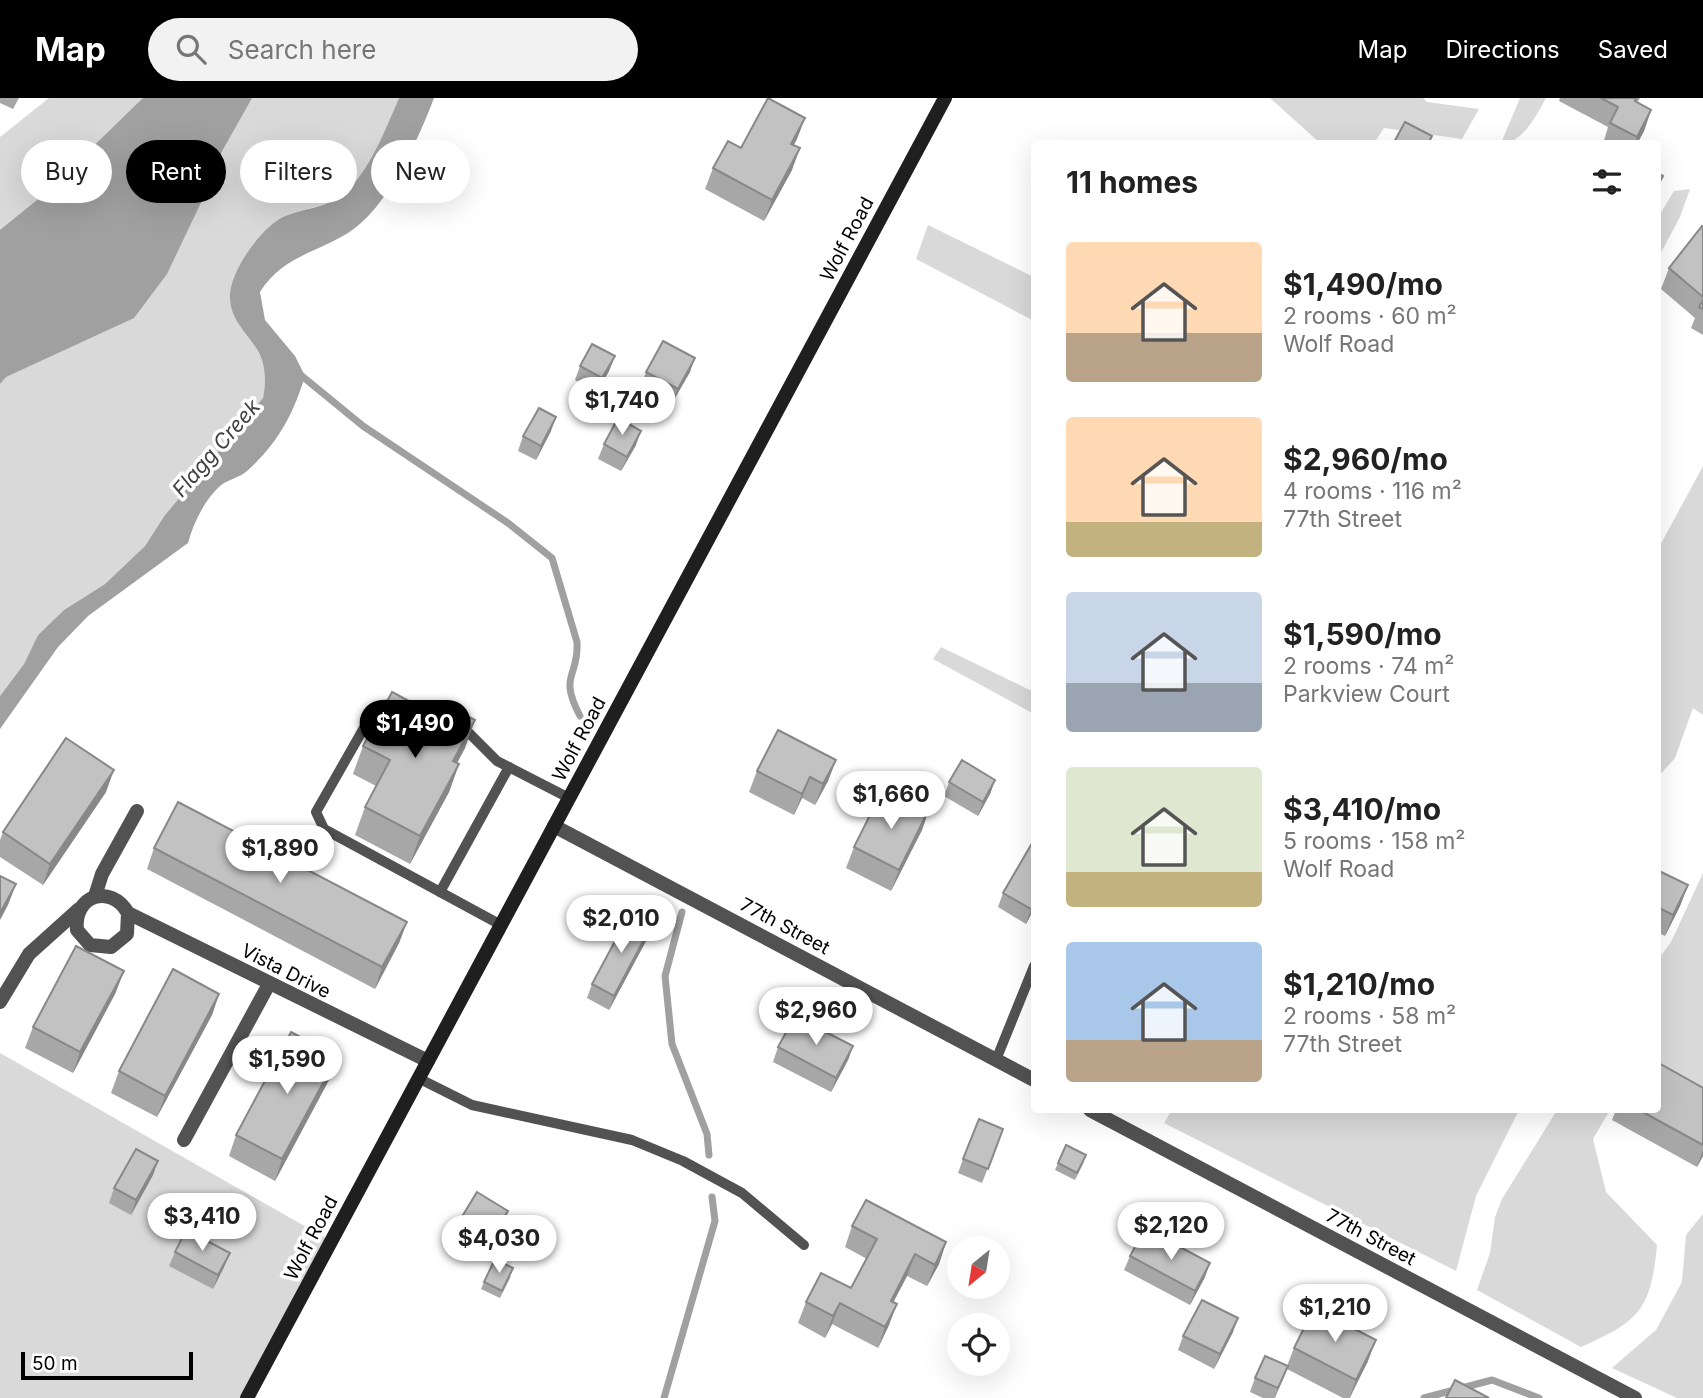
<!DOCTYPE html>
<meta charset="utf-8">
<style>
:root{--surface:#fff;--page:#f2f2f2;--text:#222;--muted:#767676;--accent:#000}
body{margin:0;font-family:Inter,sans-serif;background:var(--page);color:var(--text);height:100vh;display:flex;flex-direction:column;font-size:26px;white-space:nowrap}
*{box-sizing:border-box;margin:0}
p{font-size:23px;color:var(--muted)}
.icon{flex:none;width:38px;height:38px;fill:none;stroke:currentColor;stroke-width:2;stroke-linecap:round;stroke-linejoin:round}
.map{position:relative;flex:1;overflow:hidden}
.panel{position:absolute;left:1031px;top:42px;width:630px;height:973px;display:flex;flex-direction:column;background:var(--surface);border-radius:7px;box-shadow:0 7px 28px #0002}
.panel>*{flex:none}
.top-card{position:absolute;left:21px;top:42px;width:665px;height:63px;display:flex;gap:14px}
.needle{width:46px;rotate:210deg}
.buttons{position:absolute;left:947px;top:1138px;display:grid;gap:14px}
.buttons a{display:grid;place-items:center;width:63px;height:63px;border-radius:50%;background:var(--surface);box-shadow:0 7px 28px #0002;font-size:35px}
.scale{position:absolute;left:21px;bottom:18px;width:172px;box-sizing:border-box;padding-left:7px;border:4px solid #000;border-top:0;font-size:19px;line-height:24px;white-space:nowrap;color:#000;-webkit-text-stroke:5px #fff;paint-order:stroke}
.price{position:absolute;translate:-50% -60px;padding:0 16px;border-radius:24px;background:#fff;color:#222;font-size:23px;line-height:46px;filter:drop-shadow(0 2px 4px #0008)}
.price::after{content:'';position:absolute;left:50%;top:42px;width:21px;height:16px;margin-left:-10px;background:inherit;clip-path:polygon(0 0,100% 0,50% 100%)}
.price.active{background:var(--accent);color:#fff}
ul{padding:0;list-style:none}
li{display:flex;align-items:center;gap:21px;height:175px;padding:0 35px}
li span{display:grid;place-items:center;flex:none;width:196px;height:140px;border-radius:7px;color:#555}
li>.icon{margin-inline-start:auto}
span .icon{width:84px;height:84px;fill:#fffc;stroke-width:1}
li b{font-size:30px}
h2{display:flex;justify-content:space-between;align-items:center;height:84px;padding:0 35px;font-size:30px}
.tag{padding:0 24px;border-radius:32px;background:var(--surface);box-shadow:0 7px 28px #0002;font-size:24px;line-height:63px}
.tag.active{background:var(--accent);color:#fff}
header{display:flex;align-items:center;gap:42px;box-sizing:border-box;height:98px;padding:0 35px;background:var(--accent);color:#fff}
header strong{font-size:33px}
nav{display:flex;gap:38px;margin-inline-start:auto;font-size:24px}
.search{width:490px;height:63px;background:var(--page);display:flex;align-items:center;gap:18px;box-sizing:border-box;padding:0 24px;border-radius:38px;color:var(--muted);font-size:26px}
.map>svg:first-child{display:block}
</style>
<header>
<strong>Map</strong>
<div class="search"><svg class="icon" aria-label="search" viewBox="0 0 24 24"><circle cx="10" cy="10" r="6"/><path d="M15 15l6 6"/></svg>Search here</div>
<nav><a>Map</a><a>Directions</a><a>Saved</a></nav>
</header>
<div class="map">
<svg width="1703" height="1300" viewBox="0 0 1703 1300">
<rect width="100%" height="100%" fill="#fff"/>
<g fill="#d9d9d9">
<path d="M 49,0 L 399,0 C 386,31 373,63 351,89 C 333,110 306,108 284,119 C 268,128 231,179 230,197 C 229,222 247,234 258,253 C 266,267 266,285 263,300 L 165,417 L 145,448 L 105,486 L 64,512 L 38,537 L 24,566 L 0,598 L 0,39 Z"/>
<polygon points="1270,0 1423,0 1427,4 1479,11 1462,41 1384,30 1374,45 1320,45"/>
<path d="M 1520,0 L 1546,0 C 1537,16 1523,46 1501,45 Z"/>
<polygon points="1690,91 1680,119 1657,162 1657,121 1674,93"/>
<polygon points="928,127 1034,179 1034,223 916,161"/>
<polygon points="1703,368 1703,617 1693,610 1675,660 1657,680 1657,453"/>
<polygon points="941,549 1034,594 1034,616 933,561"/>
<polygon points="1703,775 1703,995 1657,973 1657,863 1671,844"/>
<polygon points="0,955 331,1143 244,1300 0,1300"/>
<polygon points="1172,1012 1519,1012 1476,1098 1456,1173 1164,1025"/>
<path d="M 1557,1012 L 1610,1012 L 1593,1041 L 1606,1094 L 1657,1147 C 1651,1211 1640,1223 1581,1249 L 1477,1192 L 1490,1155 L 1495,1119 L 1502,1101 Z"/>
<polygon points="1703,1116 1703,1300 1677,1300 1612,1270 1656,1232 1682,1184 1686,1137"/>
</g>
<g fill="#a0a0a0">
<polygon points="143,0 252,0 216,64 206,94 167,176 134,220 6,279 0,286 0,132 42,98"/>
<path d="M 399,0 L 434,0 C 418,42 387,111 348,135 C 314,156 283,158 260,194 L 265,222 L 295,258 L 305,278 C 293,317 278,345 247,373 C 239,380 226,382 219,389 C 204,403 193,426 188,445 L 88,518 L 58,549 L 0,631 L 0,598 L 24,566 L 38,537 L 64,512 L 105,486 L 145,448 L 165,417 L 263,300 C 266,285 266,267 258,253 C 247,234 229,222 230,197 C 231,172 261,130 283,119 C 306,109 333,110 351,89 C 373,64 386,30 399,0 Z"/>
</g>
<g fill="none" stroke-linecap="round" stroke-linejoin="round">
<g stroke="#a0a0a0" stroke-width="7">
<path d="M 297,274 L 363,328 L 508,425 L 552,460 L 577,544 C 579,580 558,576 580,618"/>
<polyline points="682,814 665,878 672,946 707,1036 709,1057"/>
<polyline points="664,1300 715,1123 712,1099"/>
<polyline points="1424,1300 1492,1282 1539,1300"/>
</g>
<g stroke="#525252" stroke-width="10">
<polyline points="397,606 382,607 373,614 316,714 324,731 501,827"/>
<polyline points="461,627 497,663 569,700"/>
<polyline points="440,794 509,669"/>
<polyline points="996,962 1034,868"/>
<polyline points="418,980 472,1007 632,1042 683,1063 742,1095 804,1147"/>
</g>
<g stroke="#525252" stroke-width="14">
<polyline points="554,728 1034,982"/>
<polyline points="95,798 102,776 137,713"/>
<path d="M 128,815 L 127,836 L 111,849 L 90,847 L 77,832 C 73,797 111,785 128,815 L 428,963"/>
<polyline points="0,904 29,856 79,811"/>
<polyline points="1090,1012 1635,1300"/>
<polyline points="184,1042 269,886"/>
</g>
<polyline stroke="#1f1f1f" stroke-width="14" points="247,1300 945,0"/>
</g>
<g fill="#a7a7a7">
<polygon points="0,0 19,0 13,11 0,5"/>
<polygon points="1560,0 1640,0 1637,5 1651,12 1644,33 1637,46 1603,46 1608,29 1559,3"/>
<polygon points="805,20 794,47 792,72 764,123 705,91 713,70 741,50"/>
<polygon points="1703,129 1703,237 1691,230 1695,220 1661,191 1669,170"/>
<polygon points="615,258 609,273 597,294 575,282 580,268"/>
<polygon points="646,274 690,274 672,305 641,288"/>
<polygon points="551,333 536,362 518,353 523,338"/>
<polygon points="604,346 636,347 621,373 598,361"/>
<polygon points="363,648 465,650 457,665 459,666 449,694 410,766 355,737 365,709 376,688 353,676"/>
<polygon points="836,662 828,683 815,707 802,700 794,717 749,694 757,673"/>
<polygon points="995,682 990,696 978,718 944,698 949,684"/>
<polygon points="106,694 43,787 0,759 0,742 3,734"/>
<polygon points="901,711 929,711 922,732 891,793 846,770 854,749"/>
<polygon points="154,750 407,824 399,845 375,891 147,771"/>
<polygon points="1657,772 1688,787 1680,808 1665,838 1657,834"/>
<polygon points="1003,795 1034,811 1026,826 998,809"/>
<polygon points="651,828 646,843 609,912 587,900 592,886"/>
<polygon points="116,894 73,975 25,950 33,929"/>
<polygon points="219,896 212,917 157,1019 111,995 119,973"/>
<polygon points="853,948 848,962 831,994 773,964 778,949"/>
<polygon points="337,959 330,980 275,1083 229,1058 236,1037"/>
<polygon points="1703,990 1703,1058 1697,1069 1612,1022 1616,1012 1657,1012"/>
<polygon points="1003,1031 982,1085 958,1075 963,1061"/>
<polygon points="1084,1064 1075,1082 1055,1072 1058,1065"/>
<polygon points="153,1077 131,1117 109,1105 114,1090"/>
<polygon points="508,1113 502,1127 487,1151 457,1132 463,1117"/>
<polygon points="852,1128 946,1144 939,1166 927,1188 907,1178 893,1204 889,1227 878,1250 832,1226 825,1240 798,1225 806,1204 851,1190 867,1161 845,1149"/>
<polygon points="175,1154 224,1169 213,1191 169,1168"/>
<polygon points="1130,1158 1205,1179 1190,1207 1124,1172"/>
<polygon points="511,1178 500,1200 481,1191 484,1184"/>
<polygon points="1233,1234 1214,1271 1178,1252 1183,1238"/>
<polygon points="1294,1250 1368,1263 1350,1300 1343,1300 1287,1271 1275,1300 1263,1300 1250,1294 1255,1280 1287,1268"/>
</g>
<g fill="#888">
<polygon points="1651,12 1644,33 1637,46 1634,46"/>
<polygon points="805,20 797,41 783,67 791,46"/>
<polygon points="800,50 792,72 764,123 772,102"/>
<polygon points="615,258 609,273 597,294 602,280"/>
<polygon points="695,260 690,274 672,305 678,291"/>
<polygon points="556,319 551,333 536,362 541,348"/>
<polygon points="641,333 636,347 621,373 627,359"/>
<polygon points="475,622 465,650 443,691 453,663"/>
<polygon points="836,662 828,683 815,707 823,686"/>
<polygon points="459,666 449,694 410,766 420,738"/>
<polygon points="114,672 106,694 43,787 50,766"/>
<polygon points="810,679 802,700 794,717 802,696"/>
<polygon points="995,682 990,696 978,718 983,704"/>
<polygon points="929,711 922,732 891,793 899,772"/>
<polygon points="16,786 8,807 0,822 0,815"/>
<polygon points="1688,787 1680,808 1665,838 1673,817"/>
<polygon points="1034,806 1034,811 1026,826 1031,811"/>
<polygon points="407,824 399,845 375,891 382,869"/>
<polygon points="651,828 646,843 609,912 614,898"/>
<polygon points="124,873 116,894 73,975 80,954"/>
<polygon points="219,896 212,917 157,1019 165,998"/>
<polygon points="853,948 848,962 831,994 836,980"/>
<polygon points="337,959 330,980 275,1083 282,1061"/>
<polygon points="1703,1052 1703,1058 1697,1069"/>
<polygon points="158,1063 153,1077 131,1117 136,1102"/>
<polygon points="508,1113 502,1127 487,1151 493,1137"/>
<polygon points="946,1144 939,1166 927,1188 935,1167"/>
<polygon points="230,1155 224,1169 213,1191 218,1177"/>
<polygon points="915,1156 907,1178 883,1224 891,1203"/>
<polygon points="1210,1165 1205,1179 1190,1207 1195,1193"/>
<polygon points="840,1205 832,1226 825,1240 833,1218"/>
<polygon points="897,1206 889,1227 878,1250 885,1229"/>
<polygon points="1238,1220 1233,1234 1214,1271 1220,1256"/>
<polygon points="1376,1242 1368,1263 1349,1300 1356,1282"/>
<polygon points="1288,1268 1282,1283 1274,1300 1278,1290"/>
</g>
<g fill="#c2c2c2" stroke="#888" stroke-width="2">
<polygon points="768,0 805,20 791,46 800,50 772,102 713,70 728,43 741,50"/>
<polygon points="1601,0 1636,0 1635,3 1651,12 1637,39 1610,25 1618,9"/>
<polygon points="1405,24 1432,38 1428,46 1393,46"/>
<polygon points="1657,75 1663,78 1657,89"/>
<polygon points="1702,128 1703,129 1703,199 1669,170"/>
<polygon points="1703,202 1703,211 1699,209"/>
<polygon points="663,243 695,260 678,291 646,274"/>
<polygon points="592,246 615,258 602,280 580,268"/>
<polygon points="539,310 556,319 541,348 523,338"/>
<polygon points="618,320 641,333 627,359 604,346"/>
<polygon points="392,594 437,618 444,606 475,622 453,663 459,666 420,738 365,709 390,662 363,648"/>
<polygon points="778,632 836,662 823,686 810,679 802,696 757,673"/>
<polygon points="66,640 114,672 50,766 3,734"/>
<polygon points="962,662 995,682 983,704 949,684"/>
<polygon points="879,699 901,711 907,700 929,711 899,772 854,749"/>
<polygon points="178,704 407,824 382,869 154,750"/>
<polygon points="1031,747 1034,749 1034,806 1031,811 1003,795"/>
<polygon points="1657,772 1688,787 1673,817 1657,809"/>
<polygon points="0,778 16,786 0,815"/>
<polygon points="629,817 651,828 614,898 592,886"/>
<polygon points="76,848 124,873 80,954 33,929"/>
<polygon points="173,871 219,896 165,998 119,973"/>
<polygon points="795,918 853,948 836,980 778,949"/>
<polygon points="291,934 337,959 282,1061 236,1037"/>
<polygon points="1657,964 1703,990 1703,1047 1639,1012 1657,1012"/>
<polygon points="979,1021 1003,1031 988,1071 963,1061"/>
<polygon points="1066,1047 1086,1057 1077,1075 1058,1065"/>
<polygon points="136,1051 158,1063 136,1102 114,1090"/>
<polygon points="477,1094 508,1113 493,1137 463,1117"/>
<polygon points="866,1102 946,1144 935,1167 915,1156 891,1203 897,1206 885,1229 840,1205 833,1218 806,1204 821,1175 851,1190 877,1141 852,1128"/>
<polygon points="186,1132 230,1155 218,1177 175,1154"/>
<polygon points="1142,1136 1168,1150 1171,1144 1210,1165 1195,1193 1130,1158"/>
<polygon points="495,1161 513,1170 502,1193 484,1184"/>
<polygon points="1202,1202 1238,1220 1220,1256 1183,1238"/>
<polygon points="1314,1210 1376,1242 1356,1282 1294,1250"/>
<polygon points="1265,1258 1288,1268 1278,1290 1255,1280"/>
<polygon points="1455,1282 1489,1300 1446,1300"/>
</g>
<g text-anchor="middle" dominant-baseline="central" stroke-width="7" stroke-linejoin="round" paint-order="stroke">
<g font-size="19" fill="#000" stroke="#fff">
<text transform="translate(847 141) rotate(-62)">Wolf Road</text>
<text transform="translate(579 641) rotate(-62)">Wolf Road</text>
<text transform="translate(785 828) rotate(28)">77th Street</text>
<text transform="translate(286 873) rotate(27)">Vista Drive</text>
<text transform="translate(1371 1139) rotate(28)">77th Street</text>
<text transform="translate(311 1140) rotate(-62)">Wolf Road</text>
</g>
<g font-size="21" font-style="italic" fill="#414141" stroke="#fff">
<text transform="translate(216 350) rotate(-49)">Flagg Creek</text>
</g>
</g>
</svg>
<div class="buttons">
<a><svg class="needle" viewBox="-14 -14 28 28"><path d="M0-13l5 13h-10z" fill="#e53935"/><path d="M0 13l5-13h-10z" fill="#767676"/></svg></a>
<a><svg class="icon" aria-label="locate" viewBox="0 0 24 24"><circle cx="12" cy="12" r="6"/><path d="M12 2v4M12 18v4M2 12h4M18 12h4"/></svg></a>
</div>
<div class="scale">50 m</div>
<b class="price" style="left:622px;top:339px">$1,740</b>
<b class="price active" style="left:415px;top:662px">$1,490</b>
<b class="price" style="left:891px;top:733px">$1,660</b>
<b class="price" style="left:280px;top:787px">$1,890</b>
<b class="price" style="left:621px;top:857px">$2,010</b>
<b class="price" style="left:816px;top:949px">$2,960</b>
<b class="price" style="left:287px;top:998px">$1,590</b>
<b class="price" style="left:202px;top:1155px">$3,410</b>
<b class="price" style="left:1171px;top:1164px">$2,120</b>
<b class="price" style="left:499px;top:1177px">$4,030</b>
<b class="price" style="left:1335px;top:1246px">$1,210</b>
<div class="top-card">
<a class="tag">Buy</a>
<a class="tag active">Rent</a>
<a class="tag">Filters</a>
<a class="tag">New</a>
</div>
<section class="panel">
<h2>11 homes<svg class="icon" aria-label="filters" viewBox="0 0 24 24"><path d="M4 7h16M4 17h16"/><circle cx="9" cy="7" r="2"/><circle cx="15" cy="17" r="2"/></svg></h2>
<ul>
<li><span style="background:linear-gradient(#ffd9b3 65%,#b9a48a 0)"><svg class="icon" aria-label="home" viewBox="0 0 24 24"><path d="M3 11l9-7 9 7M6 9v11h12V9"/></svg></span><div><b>$1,490/mo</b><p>2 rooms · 60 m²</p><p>Wolf Road</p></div></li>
<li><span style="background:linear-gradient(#ffd9b3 75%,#c2b280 0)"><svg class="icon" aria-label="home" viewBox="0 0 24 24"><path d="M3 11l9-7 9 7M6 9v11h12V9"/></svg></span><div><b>$2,960/mo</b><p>4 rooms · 116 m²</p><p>77th Street</p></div></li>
<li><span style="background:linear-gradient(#c9d6e8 65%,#9aa5b1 0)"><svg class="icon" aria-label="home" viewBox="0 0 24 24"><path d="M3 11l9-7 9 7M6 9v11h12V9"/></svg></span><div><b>$1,590/mo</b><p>2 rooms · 74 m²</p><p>Parkview Court</p></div></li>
<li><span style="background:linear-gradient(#dfe7d0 75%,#c2b280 0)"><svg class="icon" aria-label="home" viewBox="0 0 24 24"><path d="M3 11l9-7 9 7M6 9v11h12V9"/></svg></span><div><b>$3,410/mo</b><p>5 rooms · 158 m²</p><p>Wolf Road</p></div></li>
<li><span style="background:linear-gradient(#a9c7e8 70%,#b9a48a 0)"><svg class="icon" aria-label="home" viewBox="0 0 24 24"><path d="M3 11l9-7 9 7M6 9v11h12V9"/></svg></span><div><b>$1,210/mo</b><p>2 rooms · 58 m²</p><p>77th Street</p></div></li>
</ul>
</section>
</div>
